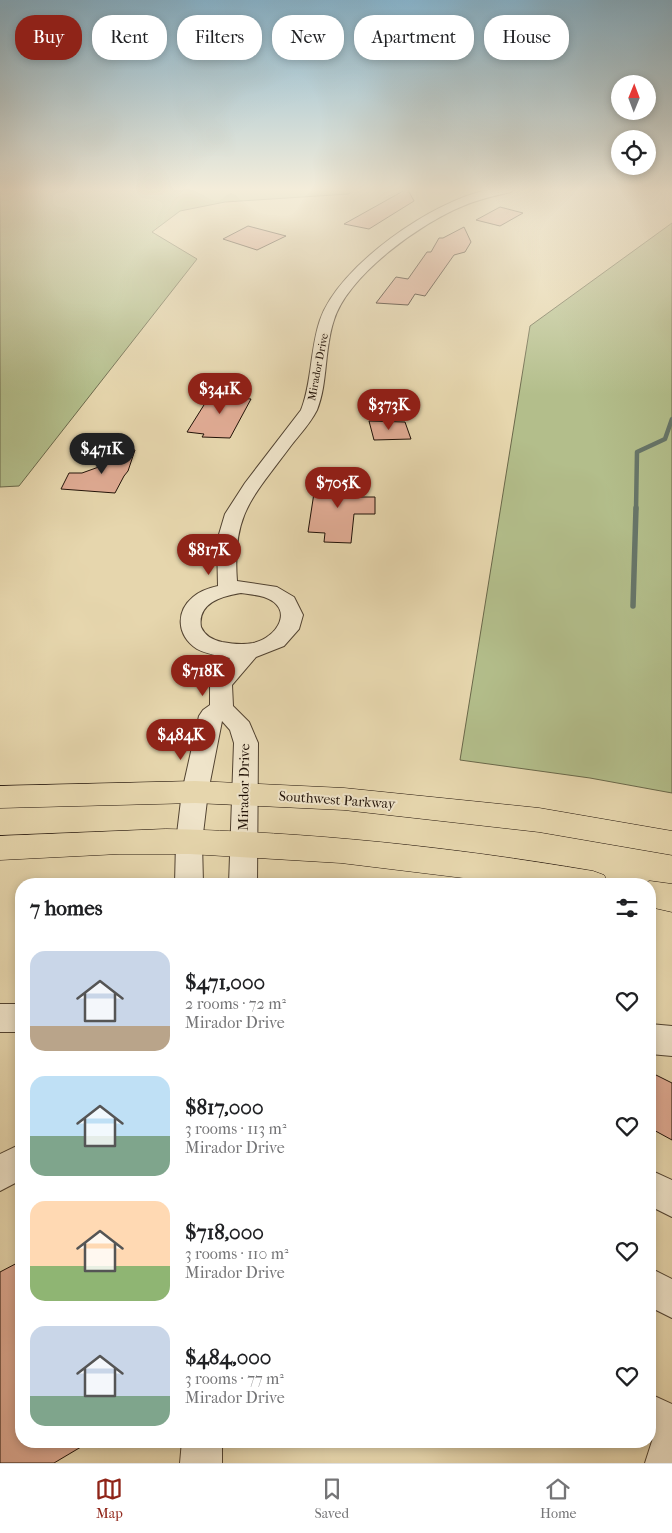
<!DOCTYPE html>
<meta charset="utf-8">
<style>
:root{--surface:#fff;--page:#f2f2f2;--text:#202124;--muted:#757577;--line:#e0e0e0;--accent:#8f2418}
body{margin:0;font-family:"IM FELL French Canon",serif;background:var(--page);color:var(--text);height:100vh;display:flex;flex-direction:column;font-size:19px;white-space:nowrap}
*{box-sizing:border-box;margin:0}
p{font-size:16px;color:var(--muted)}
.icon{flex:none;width:28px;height:28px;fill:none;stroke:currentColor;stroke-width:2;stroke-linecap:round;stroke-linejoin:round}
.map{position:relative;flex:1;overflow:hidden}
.details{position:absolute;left:15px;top:878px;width:641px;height:570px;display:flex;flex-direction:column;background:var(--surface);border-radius:20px;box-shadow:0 2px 8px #0003}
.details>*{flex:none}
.top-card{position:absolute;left:15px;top:15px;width:642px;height:45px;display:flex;gap:10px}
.needle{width:32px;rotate:1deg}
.buttons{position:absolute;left:611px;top:75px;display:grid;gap:10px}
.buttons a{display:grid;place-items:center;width:45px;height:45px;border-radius:50%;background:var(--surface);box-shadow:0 2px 8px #0003;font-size:25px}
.price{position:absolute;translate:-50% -42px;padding:0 11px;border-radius:18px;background:var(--accent);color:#fff;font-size:16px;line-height:32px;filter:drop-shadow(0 1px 2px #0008)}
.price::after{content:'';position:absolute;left:50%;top:30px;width:15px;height:11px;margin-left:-8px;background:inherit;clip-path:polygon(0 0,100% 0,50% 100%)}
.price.on{background:#222;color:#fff}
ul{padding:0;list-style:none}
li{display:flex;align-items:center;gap:15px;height:125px;padding:0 15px}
li span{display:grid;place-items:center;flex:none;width:140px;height:100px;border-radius:15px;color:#555}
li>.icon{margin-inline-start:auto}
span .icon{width:60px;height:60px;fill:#fffc;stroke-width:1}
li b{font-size:21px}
h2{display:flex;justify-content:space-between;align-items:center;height:60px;padding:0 15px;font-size:21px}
.chip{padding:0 18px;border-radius:20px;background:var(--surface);box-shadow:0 2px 8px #0003;font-size:18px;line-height:45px}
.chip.on{background:var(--accent);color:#fff}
.tab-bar{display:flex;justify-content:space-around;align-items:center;height:70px;border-top:1px solid var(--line);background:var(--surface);font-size:14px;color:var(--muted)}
.tab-bar a{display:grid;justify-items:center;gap:2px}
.tab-bar .on{color:var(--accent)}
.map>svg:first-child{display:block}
</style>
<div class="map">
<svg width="672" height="1463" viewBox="0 0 672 1463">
<rect width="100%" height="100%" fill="#e6d6ad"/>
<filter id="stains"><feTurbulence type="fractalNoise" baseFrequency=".004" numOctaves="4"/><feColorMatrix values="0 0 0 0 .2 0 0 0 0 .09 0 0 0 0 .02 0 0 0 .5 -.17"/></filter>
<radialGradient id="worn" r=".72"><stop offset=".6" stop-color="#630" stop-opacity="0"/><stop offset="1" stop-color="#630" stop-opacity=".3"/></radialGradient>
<g fill="#b3be8b" stroke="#6a684a">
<polygon points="0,190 350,190 349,194 225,202 180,211 152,232 197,259 19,486 0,487"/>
<polygon points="672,223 672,793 590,778 460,760 530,326"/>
</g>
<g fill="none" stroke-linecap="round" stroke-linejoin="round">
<polyline stroke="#67766a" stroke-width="4.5" points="636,510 637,452 665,439 672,419"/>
<polyline stroke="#67766a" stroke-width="5.5" points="633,606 636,508"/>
</g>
<g fill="#e0ab94" stroke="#211208">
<polygon points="405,190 408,190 414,201 369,229 344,224"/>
<polygon points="500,207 523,213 500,226 476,220"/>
<polygon points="248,226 286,236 257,250 223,239"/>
<polygon points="464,227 471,242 465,252 454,255 425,296 415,294 408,305 376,303 396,277 408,279 427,252 431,252 439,238 443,238"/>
<polygon points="214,389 242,393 239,398 251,399 230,438 202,437 204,434 187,432"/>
<polygon points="369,421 405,422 411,439 374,440"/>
<polygon points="116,448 135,450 128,471 124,476 115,493 61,489 69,473 82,473 107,464"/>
<polygon points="316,480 354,481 354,485 359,485 360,497 375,497 375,514 354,514 351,543 324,542 325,533 308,532"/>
<polygon points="650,1072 672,1083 672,1140 650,1128"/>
<polygon points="21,1261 21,1441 91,1441 54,1463 0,1463 0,1272"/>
</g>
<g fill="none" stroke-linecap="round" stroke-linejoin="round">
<g stroke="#524331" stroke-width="2">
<g id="minor">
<path d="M 488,190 L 512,190 L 511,192 C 494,196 479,199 463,206 C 421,223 348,275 334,320 C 324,349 328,383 317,410 C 310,424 299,435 290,447 C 252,498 232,514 237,581 L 277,587 L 294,597 L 303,615 L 299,629 L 284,646 L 256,657 L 232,685 L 233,706 L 249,722 L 258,743 L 257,884 L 229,884 L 234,743 L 230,730 L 222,721 L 208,792 L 202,842 L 203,884 L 175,884 L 176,842 L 182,792 L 199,716 L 203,710 L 210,705 L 210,683 L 230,658 C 220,656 206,654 197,649 C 177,636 175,612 193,597 C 200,591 209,588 218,586 L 217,541 L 225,514 L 245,483 L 301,410 C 312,383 310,349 320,320 C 338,266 434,200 488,190 ZM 241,593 C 248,594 257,595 264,597 C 296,608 277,638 253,643 C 242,645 233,644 222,642 C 213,640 205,636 201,627 C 197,603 222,596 241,593 Z"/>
<rect x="0" y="1004" width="21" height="28"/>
<polygon points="650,1024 672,1026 672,1056 650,1054"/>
<polygon points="21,1144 21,1180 0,1191 0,1154"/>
<polygon points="650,1170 672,1180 672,1217 650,1206"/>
<polygon points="650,1268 672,1279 672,1318 650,1307"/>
<polygon points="650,1394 672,1404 672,1463 645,1463 653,1438 650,1437"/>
<polygon points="182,1441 222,1441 222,1463 180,1463"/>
</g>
</g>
<g stroke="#211208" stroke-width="1">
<g id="major">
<polygon points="195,781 344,788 539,808 672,831 672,855 539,832 344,810 195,803 0,808 0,786"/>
<path d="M 166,829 C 310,832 452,847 593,871 L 604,875 L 609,884 L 513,884 L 341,863 L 190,854 L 119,854 L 0,860 L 0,836 Z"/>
<polygon points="650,881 672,884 672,912 650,907 650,884 641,884"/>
</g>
</g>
<use href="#minor" fill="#efe4ca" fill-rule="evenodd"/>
<use href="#major" fill="#e6d6ad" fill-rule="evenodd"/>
</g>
<linearGradient id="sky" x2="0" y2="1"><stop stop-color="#87b6d0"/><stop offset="0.48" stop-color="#f4edda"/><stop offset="1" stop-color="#f4edda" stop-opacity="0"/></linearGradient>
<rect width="672" height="395" fill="url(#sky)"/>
<g text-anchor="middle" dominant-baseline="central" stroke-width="4" stroke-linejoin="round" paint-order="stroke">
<g font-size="11" fill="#211208" stroke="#efe4ca">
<text transform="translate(318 367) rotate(-79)">Mirador Drive</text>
</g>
<g font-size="14" fill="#211208" stroke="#efe4ca">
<text transform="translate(244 787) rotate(-89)">Mirador Drive</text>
<text transform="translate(337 800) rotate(4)">Southwest Parkway</text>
</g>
</g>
<rect width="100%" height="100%" filter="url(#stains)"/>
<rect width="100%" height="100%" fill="url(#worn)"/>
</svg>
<div class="buttons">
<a><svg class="needle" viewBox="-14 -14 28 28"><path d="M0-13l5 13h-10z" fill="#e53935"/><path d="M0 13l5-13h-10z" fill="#757577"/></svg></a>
<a><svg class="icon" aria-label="locate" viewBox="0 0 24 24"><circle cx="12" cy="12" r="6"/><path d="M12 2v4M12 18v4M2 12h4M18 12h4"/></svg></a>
</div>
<b class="price" style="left:220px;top:415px">$341K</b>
<b class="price" style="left:389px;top:431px">$373K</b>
<b class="price on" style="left:102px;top:475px">$471K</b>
<b class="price" style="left:338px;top:509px">$705K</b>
<b class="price" style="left:209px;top:576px">$817K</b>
<b class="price" style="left:203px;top:697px">$718K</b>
<b class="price" style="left:181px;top:761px">$484K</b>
<div class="top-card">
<a class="chip on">Buy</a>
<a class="chip">Rent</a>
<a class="chip">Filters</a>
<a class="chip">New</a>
<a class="chip">Apartment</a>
<a class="chip">House</a>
</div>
<section class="details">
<h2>7 homes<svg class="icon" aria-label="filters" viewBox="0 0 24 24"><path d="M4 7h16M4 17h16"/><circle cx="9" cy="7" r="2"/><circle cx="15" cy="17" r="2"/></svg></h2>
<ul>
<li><span style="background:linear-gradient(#c9d6e8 75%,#b9a48a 0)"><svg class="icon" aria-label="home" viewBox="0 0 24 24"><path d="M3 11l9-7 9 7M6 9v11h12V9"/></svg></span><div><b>$471,000</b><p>2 rooms · 72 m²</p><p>Mirador Drive</p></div><svg class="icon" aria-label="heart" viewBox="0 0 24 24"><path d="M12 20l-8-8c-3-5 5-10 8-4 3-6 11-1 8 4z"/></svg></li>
<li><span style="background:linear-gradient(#bfe0f5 60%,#7fa58c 0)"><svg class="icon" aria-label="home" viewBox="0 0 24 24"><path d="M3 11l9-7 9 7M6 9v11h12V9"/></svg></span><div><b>$817,000</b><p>3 rooms · 113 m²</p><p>Mirador Drive</p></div><svg class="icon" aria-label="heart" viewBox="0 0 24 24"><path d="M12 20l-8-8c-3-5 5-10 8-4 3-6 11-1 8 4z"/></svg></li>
<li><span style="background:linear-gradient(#ffd9b3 65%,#8fb573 0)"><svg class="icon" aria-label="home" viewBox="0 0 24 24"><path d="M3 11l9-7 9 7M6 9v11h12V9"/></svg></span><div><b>$718,000</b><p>3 rooms · 110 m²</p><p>Mirador Drive</p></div><svg class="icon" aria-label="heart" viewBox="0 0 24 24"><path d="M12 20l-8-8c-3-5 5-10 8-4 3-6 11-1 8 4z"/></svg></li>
<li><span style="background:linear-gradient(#c9d6e8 70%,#7fa58c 0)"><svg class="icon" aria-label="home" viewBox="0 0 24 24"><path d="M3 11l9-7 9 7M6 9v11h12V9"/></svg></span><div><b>$484,000</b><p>3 rooms · 77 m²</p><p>Mirador Drive</p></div><svg class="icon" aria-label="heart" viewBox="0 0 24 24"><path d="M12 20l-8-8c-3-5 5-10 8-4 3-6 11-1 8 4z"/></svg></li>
</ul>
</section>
</div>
<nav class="tab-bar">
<a class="on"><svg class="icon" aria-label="map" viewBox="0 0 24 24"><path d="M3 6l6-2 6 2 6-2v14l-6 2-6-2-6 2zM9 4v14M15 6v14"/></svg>Map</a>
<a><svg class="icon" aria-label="saved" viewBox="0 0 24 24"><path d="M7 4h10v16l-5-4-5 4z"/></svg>Saved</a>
<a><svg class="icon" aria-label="home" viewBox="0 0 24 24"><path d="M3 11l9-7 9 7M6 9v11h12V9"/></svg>Home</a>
</nav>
